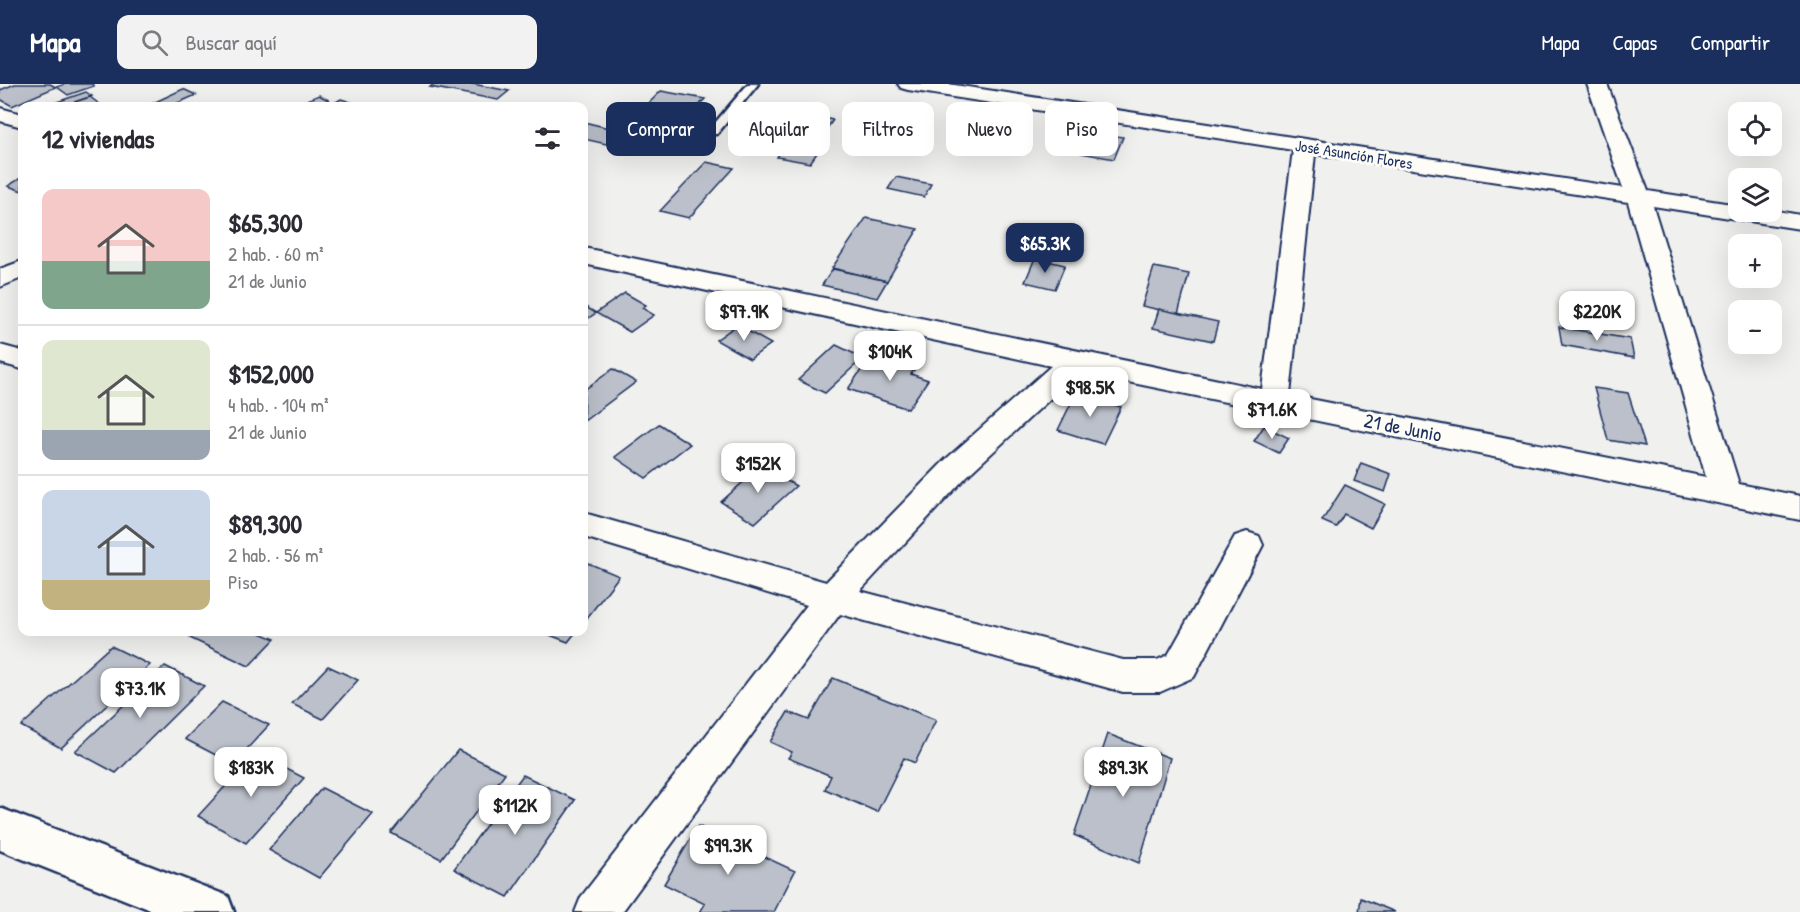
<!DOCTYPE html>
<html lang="es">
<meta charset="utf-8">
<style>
:root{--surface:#fff;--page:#f2f2f3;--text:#2b2b33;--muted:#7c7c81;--line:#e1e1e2;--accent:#1b2f5e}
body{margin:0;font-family:"Patrick Hand",sans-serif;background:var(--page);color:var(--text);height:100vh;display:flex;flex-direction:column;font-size:22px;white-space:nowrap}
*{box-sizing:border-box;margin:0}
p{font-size:20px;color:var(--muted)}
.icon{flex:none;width:33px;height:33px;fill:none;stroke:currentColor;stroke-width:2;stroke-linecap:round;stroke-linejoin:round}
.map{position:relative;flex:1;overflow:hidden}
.panel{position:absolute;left:18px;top:18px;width:570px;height:534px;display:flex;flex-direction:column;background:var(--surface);border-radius:12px;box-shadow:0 6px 24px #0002}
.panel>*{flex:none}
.top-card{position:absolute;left:606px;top:18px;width:570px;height:54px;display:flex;gap:12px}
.tools{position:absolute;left:1728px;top:18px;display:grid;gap:12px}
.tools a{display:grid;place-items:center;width:54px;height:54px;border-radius:12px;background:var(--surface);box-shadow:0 6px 24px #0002;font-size:30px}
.price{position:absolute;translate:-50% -51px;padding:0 14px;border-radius:12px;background:#fff;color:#222;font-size:20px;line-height:39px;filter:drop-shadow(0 2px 3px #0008)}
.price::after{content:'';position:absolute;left:50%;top:36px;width:18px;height:14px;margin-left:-9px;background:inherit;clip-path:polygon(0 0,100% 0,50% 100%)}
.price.current{background:var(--accent);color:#fff}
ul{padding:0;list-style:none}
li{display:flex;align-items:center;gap:18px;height:150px;padding:0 24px}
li+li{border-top:2px solid var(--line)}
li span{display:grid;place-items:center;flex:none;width:168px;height:120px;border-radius:12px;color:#555}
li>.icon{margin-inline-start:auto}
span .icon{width:72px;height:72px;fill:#fffc;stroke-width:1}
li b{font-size:26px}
h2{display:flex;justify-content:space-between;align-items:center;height:72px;padding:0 24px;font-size:26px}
.chip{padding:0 21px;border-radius:12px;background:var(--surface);box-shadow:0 6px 24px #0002;font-size:21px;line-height:54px}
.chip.current{background:var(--accent);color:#fff}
header{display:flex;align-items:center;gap:36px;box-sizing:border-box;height:84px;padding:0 30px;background:var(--accent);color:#fff}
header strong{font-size:28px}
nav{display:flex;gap:33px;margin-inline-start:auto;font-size:21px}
.search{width:420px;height:54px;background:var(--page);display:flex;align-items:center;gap:15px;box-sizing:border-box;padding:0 21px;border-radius:12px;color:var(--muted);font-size:22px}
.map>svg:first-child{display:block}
</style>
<header>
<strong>Mapa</strong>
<div class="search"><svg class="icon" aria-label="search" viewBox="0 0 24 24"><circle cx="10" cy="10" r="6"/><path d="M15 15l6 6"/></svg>Buscar aquí</div>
<nav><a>Mapa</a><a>Capas</a><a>Compartir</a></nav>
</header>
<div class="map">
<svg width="1800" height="828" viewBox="0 0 1800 828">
<rect width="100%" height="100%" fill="#f0f0ee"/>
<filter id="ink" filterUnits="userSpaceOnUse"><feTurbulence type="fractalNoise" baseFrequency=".0167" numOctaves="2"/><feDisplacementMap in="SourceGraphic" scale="12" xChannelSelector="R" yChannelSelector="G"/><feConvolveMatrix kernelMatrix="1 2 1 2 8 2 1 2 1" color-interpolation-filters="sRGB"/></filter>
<g filter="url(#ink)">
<g fill="#bbc0ca" stroke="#1b2f5e" stroke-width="1.5">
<polygon points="15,0 50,0 56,3 12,22 0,15 0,6"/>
<polygon points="65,0 92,0 94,2 68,11 57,3"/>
<polygon points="434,0 473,0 509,7 498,16 430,3"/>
<polygon points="183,5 196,11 171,22 156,22 151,20"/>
<polygon points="661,7 705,15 690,31 646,22"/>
<polygon points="86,8 92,12 63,22 51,20"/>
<polygon points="319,11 332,18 322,22 293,22"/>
<polygon points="90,13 102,22 63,22"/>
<polygon points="341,15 360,21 329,22"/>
<polygon points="818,33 833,36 821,53 806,50"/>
<polygon points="880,37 911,43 896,66 864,60"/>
<polygon points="584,38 621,47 606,60 584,55"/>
<polygon points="766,41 798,46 791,56 759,51"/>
<polygon points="1090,48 1123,53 1114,75 1081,69"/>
<polygon points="784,63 817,69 810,79 777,73"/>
<polygon points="706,78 734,84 689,134 660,127"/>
<polygon points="22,93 22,107 8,102"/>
<polygon points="896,93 931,100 924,113 888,105"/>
<polygon points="866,134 918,145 887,197 832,184"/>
<polygon points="1035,174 1065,181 1055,205 1025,198"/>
<polygon points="1154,183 1189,190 1178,230 1142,222"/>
<polygon points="833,185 887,197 877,214 822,201"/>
<polygon points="625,209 646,221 642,224 654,231 630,248 596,229"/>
<polygon points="584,222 596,229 584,237"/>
<polygon points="1159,225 1218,238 1213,257 1153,244"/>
<polygon points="737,241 771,260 750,275 716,256"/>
<polygon points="1559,243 1630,255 1634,274 1562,261"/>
<polygon points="836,261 863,274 825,309 798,296"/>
<polygon points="897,273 918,280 911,290 928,296 908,325 848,305 868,276 890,283"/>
<polygon points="613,285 636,298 584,337 584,306"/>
<polygon points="1594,304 1628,309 1645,362 1608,356"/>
<polygon points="1076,309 1121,323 1103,360 1058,346"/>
<polygon points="659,340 690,360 646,394 615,373"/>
<polygon points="1264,342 1289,354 1279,369 1254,357"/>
<polygon points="1361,379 1391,390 1385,408 1354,397"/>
<polygon points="761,382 796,402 755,439 721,418"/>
<polygon points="1345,401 1385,420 1371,444 1344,430 1336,443 1322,437"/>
<polygon points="588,479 619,492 584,538 584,484"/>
<polygon points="197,548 258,548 275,555 249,582 190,554"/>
<polygon points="542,548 576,548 568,558"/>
<polygon points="111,562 150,581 61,664 21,642"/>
<polygon points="165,582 204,602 116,689 75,667"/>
<polygon points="328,582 358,596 323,635 292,620"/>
<polygon points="833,594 936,636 915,679 904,674 877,728 825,705 831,692 788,674 792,668 770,658 788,628 809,636"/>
<polygon points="222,618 269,641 233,680 185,655"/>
<polygon points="1108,650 1170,674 1139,779 1074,751"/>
<polygon points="458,666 505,689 441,775 391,749"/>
<polygon points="256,669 304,694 246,759 198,732"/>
<polygon points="523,691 575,716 508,813 454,785"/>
<polygon points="322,704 373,730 319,794 269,766"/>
<polygon points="698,742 795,787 774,828 700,828 705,820 664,800"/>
<polygon points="1361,814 1395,828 1359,828"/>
</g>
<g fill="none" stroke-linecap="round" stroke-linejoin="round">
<g stroke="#1b2f5e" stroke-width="5">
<polygon id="service" points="748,0 758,0 717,50 709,50 709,46"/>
</g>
<g stroke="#1b2f5e" stroke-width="4">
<g id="minor">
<path d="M 898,0 L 948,0 L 1623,104 L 1587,0 L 1607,0 L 1648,107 L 1738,121 L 1738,128 L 1772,126 L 1800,131 L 1800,145 L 1653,122 L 1739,400 L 1800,412 L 1800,436 L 1079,288 L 967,392 L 860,507 L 1123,576 L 1157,576 L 1168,571 L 1235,452 L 1247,448 L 1259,452 L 1263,461 L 1194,593 L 1160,608 L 1123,608 L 840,530 L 622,828 L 575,828 L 581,813 L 807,521 L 584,453 L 584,429 L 826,498 L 945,376 L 1051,282 L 584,180 L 584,164 L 1262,305 L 1293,66 L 908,6 L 901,4 ZM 1315,70 L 1628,118 L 1706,393 L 1290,311 Z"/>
<polygon points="0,24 22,30 22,43 0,37"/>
<polygon points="22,177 22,194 0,203 0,185"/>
<polygon points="0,261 22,267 22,285 0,279"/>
</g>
</g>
<g stroke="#1b2f5e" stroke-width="5">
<polygon id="tertiary" points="0,724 228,812 234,828 156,828 0,766"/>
</g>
<use href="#service" fill="#fdfcf7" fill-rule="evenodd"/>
<use href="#minor" fill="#fdfcf7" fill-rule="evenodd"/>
<use href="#tertiary" fill="#fdfcf7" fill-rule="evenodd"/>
</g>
</g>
<g text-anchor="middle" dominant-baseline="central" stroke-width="6" stroke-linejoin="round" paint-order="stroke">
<g font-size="16" fill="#1b2f5e" stroke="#fdfcf7">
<text transform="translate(1354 70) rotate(9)">José Asunción Flores</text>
</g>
<g font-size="20" fill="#1b2f5e" stroke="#fdfcf7">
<text transform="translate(1403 343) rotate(11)">21 de Junio</text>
</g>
</g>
</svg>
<div class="tools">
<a><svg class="icon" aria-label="locate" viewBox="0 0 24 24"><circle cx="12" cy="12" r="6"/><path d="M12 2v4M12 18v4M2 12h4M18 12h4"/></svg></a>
<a><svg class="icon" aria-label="layers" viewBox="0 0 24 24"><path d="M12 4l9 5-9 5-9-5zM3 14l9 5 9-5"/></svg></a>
<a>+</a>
<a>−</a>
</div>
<b class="price current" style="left:1045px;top:190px">$65.3K</b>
<b class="price" style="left:744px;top:258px">$97.9K</b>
<b class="price" style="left:1597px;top:258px">$220K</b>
<b class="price" style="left:890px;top:298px">$104K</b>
<b class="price" style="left:1090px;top:334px">$98.5K</b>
<b class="price" style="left:1272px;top:356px">$71.6K</b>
<b class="price" style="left:758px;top:410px">$152K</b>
<b class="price" style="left:140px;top:635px">$73.1K</b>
<b class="price" style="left:251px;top:714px">$183K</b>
<b class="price" style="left:1123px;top:714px">$89.3K</b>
<b class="price" style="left:515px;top:752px">$112K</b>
<b class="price" style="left:728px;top:792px">$99.3K</b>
<div class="top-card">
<a class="chip current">Comprar</a>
<a class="chip">Alquilar</a>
<a class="chip">Filtros</a>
<a class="chip">Nuevo</a>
<a class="chip">Piso</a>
</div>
<section class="panel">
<h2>12 viviendas<svg class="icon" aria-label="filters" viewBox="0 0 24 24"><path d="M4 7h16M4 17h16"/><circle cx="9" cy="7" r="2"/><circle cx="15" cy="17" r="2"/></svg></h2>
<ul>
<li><span style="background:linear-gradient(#f6c9c9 60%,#7fa58c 0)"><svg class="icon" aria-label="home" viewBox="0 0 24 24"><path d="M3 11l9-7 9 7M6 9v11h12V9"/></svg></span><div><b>$65,300</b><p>2 hab. · 60 m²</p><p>21 de Junio</p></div></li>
<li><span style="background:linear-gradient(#dfe7d0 75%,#9aa5b1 0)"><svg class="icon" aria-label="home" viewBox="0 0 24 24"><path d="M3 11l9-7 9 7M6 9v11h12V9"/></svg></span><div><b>$152,000</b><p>4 hab. · 104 m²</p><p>21 de Junio</p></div></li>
<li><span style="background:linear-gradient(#c9d6e8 75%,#c2b280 0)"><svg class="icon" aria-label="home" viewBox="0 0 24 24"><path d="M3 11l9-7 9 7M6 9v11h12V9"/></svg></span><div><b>$89,300</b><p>2 hab. · 56 m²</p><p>Piso</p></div></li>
</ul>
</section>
</div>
